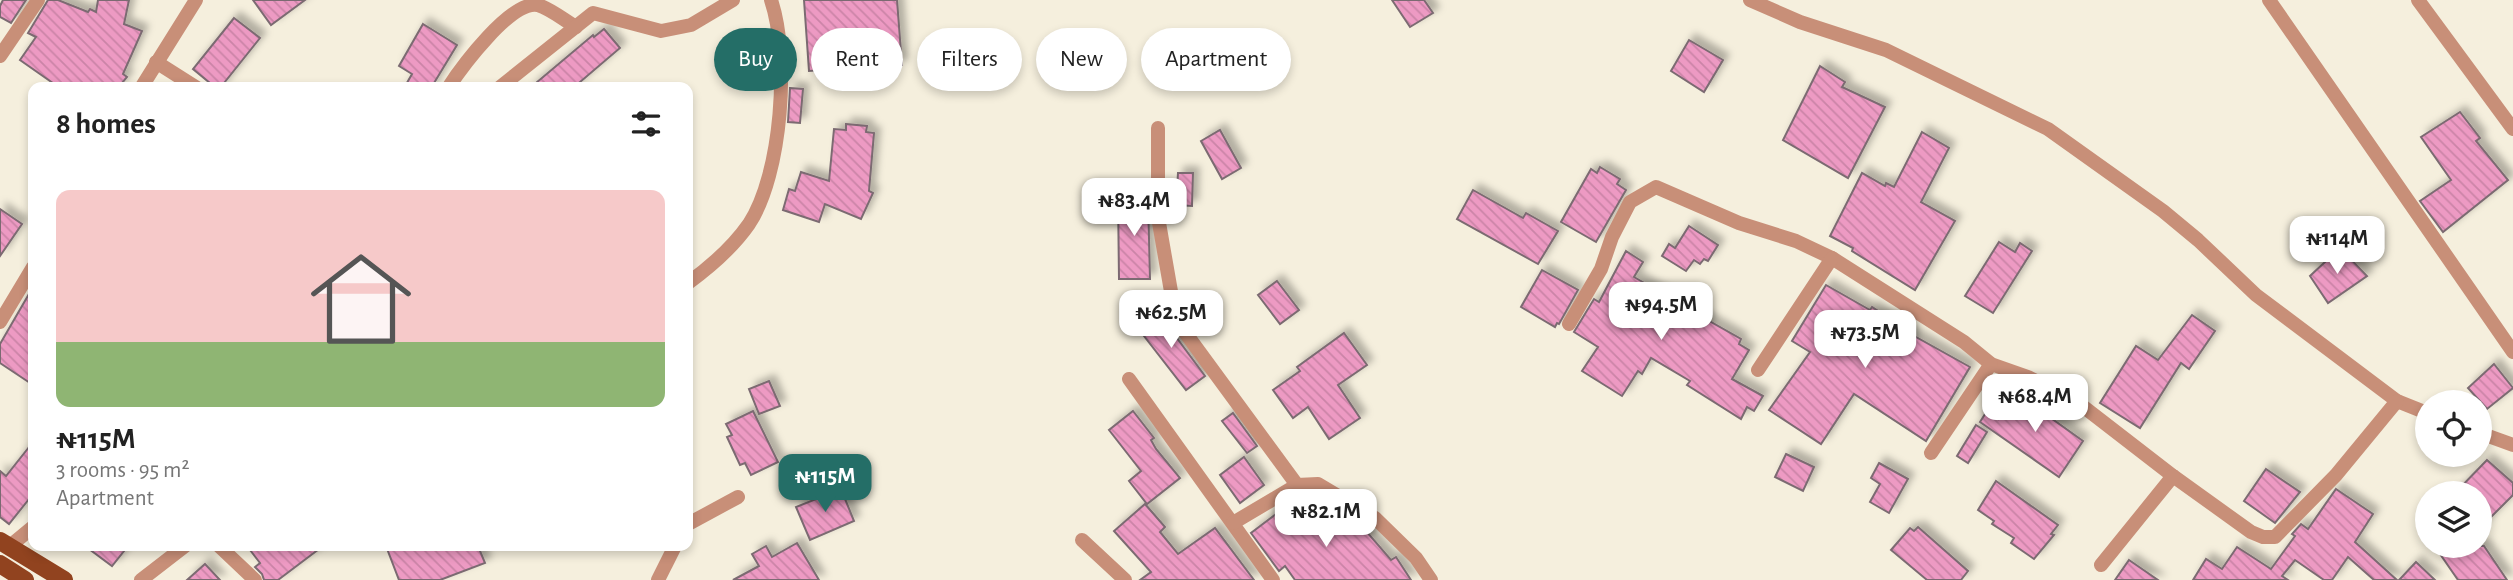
<!DOCTYPE html>
<meta charset="utf-8">
<style>
:root{--surface:#fff;--page:#f6f6f6;--text:#222;--muted:#767676;--line:#e0e0e0;--accent:#246e67}
body{margin:0;font-family:"Alegreya Sans",sans-serif;background:var(--page);color:var(--text);height:100vh;display:flex;flex-direction:column;font-size:26px;white-space:nowrap}
*{box-sizing:border-box;margin:0}
p{font-size:23px;color:var(--muted)}
.icon{flex:none;width:38px;height:38px;fill:none;stroke:currentColor;stroke-width:2;stroke-linecap:round;stroke-linejoin:round}
.map{position:relative;flex:1;overflow:hidden}
.side{position:absolute;left:28px;top:82px;width:665px;height:469px;display:flex;flex-direction:column;background:var(--surface);border-radius:14px;box-shadow:0 4px 10px #0003}
.side>*{flex:none}
.top-card{position:absolute;left:714px;top:28px;width:665px;height:63px;display:flex;gap:14px}
.fabs{position:absolute;left:2415px;top:390px;display:grid;gap:14px}
.fabs a{display:grid;place-items:center;width:77px;height:77px;border-radius:50%;background:var(--surface);box-shadow:0 4px 10px #0003;font-size:35px}
.price{position:absolute;translate:-50% -60px;padding:0 16px;border-radius:14px;background:#fff;color:#222;font-size:23px;line-height:46px;filter:drop-shadow(0 2px 4px #0008)}
.price::after{content:'';position:absolute;left:50%;top:42px;width:21px;height:16px;margin-left:-10px;background:inherit;clip-path:polygon(0 0,100% 0,50% 100%)}
.price.selected{background:var(--accent);color:#fff}
ul{padding:0;list-style:none}
li{display:grid;align-content:center;gap:14px;height:371px;padding:0 28px}
li+li{border-top:2px solid var(--line)}
li span{display:grid;place-items:center;height:217px;border-radius:14px;color:#555}
li>.icon{margin-inline-start:auto}
span .icon{width:126px;height:126px;fill:#fffc;stroke-width:1}
li b{font-size:30px}
h2{display:flex;justify-content:space-between;align-items:center;height:84px;padding:0 28px;font-size:30px}
.pill{padding:0 24px;border-radius:32px;background:var(--surface);box-shadow:0 4px 10px #0003;font-size:24px;line-height:63px}
.pill.selected{background:var(--accent);color:#fff}
.map>svg:first-child{display:block}
</style>
<div class="map">
<svg width="2513" height="580" viewBox="0 0 2513 580">
<defs>
<pattern id="building-back-hatch" width="6" height="6" patternUnits="userSpaceOnUse" patternTransform="scale(1.75)"><rect width="6" height="6" fill="#ed9ac3"/><path d="M-1 5l2 2M0 0l6 6M5-1l2 2" fill="none" stroke="#cb84a7"/></pattern>
<filter id="shadow"><feDropShadow dx="6" dy="-6" stdDeviation="3.5" flood-color="#0004"/></filter>
</defs>
<rect width="100%" height="100%" fill="#f5efdd"/>
<g fill="url(#building-back-hatch)" stroke="#7c6b72" stroke-width="2" filter="url(#shadow)">
<polygon points="3,0 26,0 11,23 0,17 0,6"/>
<polygon points="48,0 58,0 88,12 90,9 96,12 98,0 129,0 124,24 142,31 123,74 127,77 118,88 60,88 20,60 36,37 28,33"/>
<polygon points="253,0 305,0 271,25"/>
<polygon points="804,0 897,0 902,65 809,71"/>
<polygon points="1392,0 1424,0 1433,13 1410,27"/>
<polygon points="234,18 260,38 220,88 216,88 193,69"/>
<polygon points="423,24 457,45 431,88 404,88 412,74 399,66"/>
<polygon points="604,29 620,48 573,88 530,88 593,35 594,37"/>
<polygon points="1689,40 1723,60 1704,92 1671,71"/>
<polygon points="1820,66 1845,82 1842,87 1885,107 1848,178 1783,140"/>
<polygon points="790,88 803,89 800,123 788,122"/>
<polygon points="2460,112 2480,138 2476,141 2508,180 2443,232 2420,201 2451,180 2421,137"/>
<polygon points="846,124 867,126 866,132 874,133 869,191 873,193 861,219 825,204 819,222 783,210 789,189 795,191 801,172 829,181 834,129 846,130"/>
<polygon points="1220,130 1241,168 1222,179 1201,141"/>
<polygon points="1922,132 1949,148 1921,202 1955,221 1915,290 1852,251 1853,248 1830,236 1862,173 1885,186 1886,183 1894,187"/>
<polygon points="1600,167 1620,179 1617,184 1626,190 1596,242 1561,222 1591,169 1597,173"/>
<polygon points="1178,173 1193,173 1192,206 1176,205"/>
<polygon points="1473,190 1523,218 1526,213 1558,231 1538,264 1457,219"/>
<polygon points="1118,197 1148,197 1150,279 1119,279"/>
<polygon points="0,209 22,224 0,256"/>
<polygon points="1689,226 1718,245 1708,261 1704,259 1700,264 1694,260 1686,271 1662,256 1669,244 1675,248"/>
<polygon points="1999,242 2015,252 2020,243 2032,251 1993,313 1965,296"/>
<polygon points="2340,248 2367,276 2328,303 2310,276"/>
<polygon points="1626,251 1643,262 1634,277 1667,296 1664,301 1693,318 1695,313 1741,339 1739,344 1749,350 1732,379 1763,396 1754,411 1747,407 1741,419 1687,385 1690,381 1651,358 1642,374 1638,371 1622,396 1582,371 1598,347 1574,332 1594,299 1599,302"/>
<polygon points="1542,270 1578,290 1559,324 1557,323 1555,327 1521,307"/>
<polygon points="1277,281 1299,310 1280,324 1258,295"/>
<polygon points="1826,285 1870,310 1872,307 1901,326 1900,328 1970,367 1926,441 1854,394 1821,444 1769,410 1810,352 1792,341"/>
<polygon points="33,287 33,385 0,363 0,344"/>
<polygon points="1163,308 1168,326 1205,376 1186,390 1137,327"/>
<polygon points="2192,315 2215,331 2189,369 2181,363 2140,428 2100,403 2136,346 2158,360"/>
<polygon points="1344,333 1367,365 1338,385 1360,418 1329,439 1308,407 1293,418 1273,390 1300,371 1297,367"/>
<polygon points="2494,364 2513,388 2487,409 2468,388"/>
<polygon points="769,381 780,406 759,414 749,389"/>
<polygon points="2016,392 2046,411 2044,413 2083,441 2059,477 1980,422 1987,411 1998,419"/>
<polygon points="753,411 778,462 751,475 745,463 740,465 727,437 732,435 726,424"/>
<polygon points="1133,411 1154,438 1151,440 1156,449 1180,478 1147,504 1129,481 1141,471 1109,430"/>
<polygon points="1233,413 1257,446 1247,453 1222,421"/>
<polygon points="1976,425 1987,432 1968,463 1957,456"/>
<polygon points="33,442 33,494 9,524 0,517 0,471 6,476"/>
<polygon points="1786,454 1814,467 1803,491 1775,477"/>
<polygon points="1244,457 1264,485 1240,503 1220,475"/>
<polygon points="2487,460 2513,483 2513,495 2480,528 2480,494 2454,494"/>
<polygon points="1879,463 1908,479 1889,513 1870,502 1880,484 1871,478"/>
<polygon points="2266,469 2300,492 2275,523 2244,501"/>
<polygon points="1996,481 2058,525 2051,534 2054,535 2034,559 2011,543 2014,538 1992,524 1994,521 1978,510"/>
<polygon points="841,489 854,521 810,540 796,507"/>
<polygon points="2336,489 2373,514 2355,542 2397,580 2374,580 2348,557 2332,580 2324,580 2295,560 2282,576 2288,580 2193,580 2206,559 2222,569 2237,547 2271,569 2295,536 2292,534 2301,524 2308,529"/>
<polygon points="1145,504 1165,527 1160,532 1178,554 1215,528 1254,580 1140,580 1151,572 1114,531"/>
<polygon points="1288,505 1308,530 1336,506 1354,517 1391,560 1396,557 1411,580 1295,580 1285,566 1279,571 1251,533"/>
<polygon points="1918,527 1968,571 1961,580 1927,580 1891,550 1910,528 1914,531"/>
<polygon points="797,543 819,580 733,580 759,566 752,554 766,546 772,557"/>
<polygon points="85,546 128,546 112,566"/>
<polygon points="247,546 323,546 278,580 264,580 262,574 255,567 260,563"/>
<polygon points="386,546 478,546 485,563 440,580 399,580"/>
<polygon points="2446,546 2484,546 2507,580 2458,580 2438,551"/>
<polygon points="2129,560 2158,580 2115,580"/>
<polygon points="2416,562 2435,580 2399,580"/>
<polygon points="205,564 220,580 187,580"/>
</g>
<g fill="none" stroke-linecap="round" stroke-linejoin="round">
<g stroke="#c88f78" stroke-width="14">
<polyline points="1750,0 1800,22 1886,50 2048,129 2163,211 2198,240 2256,295 2397,401 2427,413"/>
<polyline points="2269,0 2513,352"/>
<polyline points="2418,0 2513,129"/>
<polyline points="0,56 38,0"/>
<polyline points="156,62 197,88"/>
<polyline points="141,88 196,0"/>
<path d="M 448,88 C 461,68 511,0 538,5 C 551,9 564,20 576,27"/>
<polyline points="499,88 593,13 661,31 691,25 733,0"/>
<polyline points="1158,128 1158,217 1176,320 1297,485"/>
<path d="M 688,283 C 710,267 733,247 749,224 C 782,174 790,56 771,0"/>
<polyline points="0,322 33,267"/>
<polyline points="1569,324 1601,269 1612,237 1630,202 1656,187 1739,223 1796,241 1832,258 1964,342 1991,364 2028,377 2076,401 2173,476 2251,532 2263,537 2275,537 2336,475 2397,401"/>
<polyline points="1758,370 1832,258"/>
<polyline points="1129,379 1273,580"/>
<polyline points="2480,433 2513,445"/>
<polyline points="1931,453 1991,364"/>
<polyline points="1233,523 1297,485 1318,484 1375,518 1416,558 1431,580"/>
<polyline points="688,524 738,497"/>
<polyline points="1082,540 1125,580"/>
<polyline points="10,546 33,527"/>
<polyline points="219,546 255,580"/>
<polyline points="2101,565 2173,476"/>
<polyline points="141,580 185,546"/>
<polyline points="658,580 675,546"/>
</g>
<g stroke="#91431f" stroke-width="18">
<polyline points="0,541 64,580"/>
<polyline points="0,564 25,580"/>
</g>
</g>
</svg>
<div class="fabs">
<a><svg class="icon" aria-label="locate" viewBox="0 0 24 24"><circle cx="12" cy="12" r="6"/><path d="M12 2v4M12 18v4M2 12h4M18 12h4"/></svg></a>
<a><svg class="icon" aria-label="layers" viewBox="0 0 24 24"><path d="M12 4l9 5-9 5-9-5zM3 14l9 5 9-5"/></svg></a>
</div>
<b class="price" style="left:1134px;top:238px">₦83.4M</b>
<b class="price" style="left:2337px;top:276px">₦114M</b>
<b class="price" style="left:1661px;top:342px">₦94.5M</b>
<b class="price" style="left:1171px;top:350px">₦62.5M</b>
<b class="price" style="left:1865px;top:370px">₦73.5M</b>
<b class="price" style="left:2035px;top:434px">₦68.4M</b>
<b class="price selected" style="left:825px;top:514px">₦115M</b>
<b class="price" style="left:1326px;top:549px">₦82.1M</b>
<div class="top-card">
<a class="pill selected">Buy</a>
<a class="pill">Rent</a>
<a class="pill">Filters</a>
<a class="pill">New</a>
<a class="pill">Apartment</a>
</div>
<section class="side">
<h2>8 homes<svg class="icon" aria-label="filters" viewBox="0 0 24 24"><path d="M4 7h16M4 17h16"/><circle cx="9" cy="7" r="2"/><circle cx="15" cy="17" r="2"/></svg></h2>
<ul>
<li><span style="background:linear-gradient(#f6c9c9 70%,#8fb573 0)"><svg class="icon" aria-label="home" viewBox="0 0 24 24"><path d="M3 11l9-7 9 7M6 9v11h12V9"/></svg></span><div><b>₦115M</b><p>3 rooms · 95 m²</p><p>Apartment</p></div></li>
</ul>
</section>
</div>
